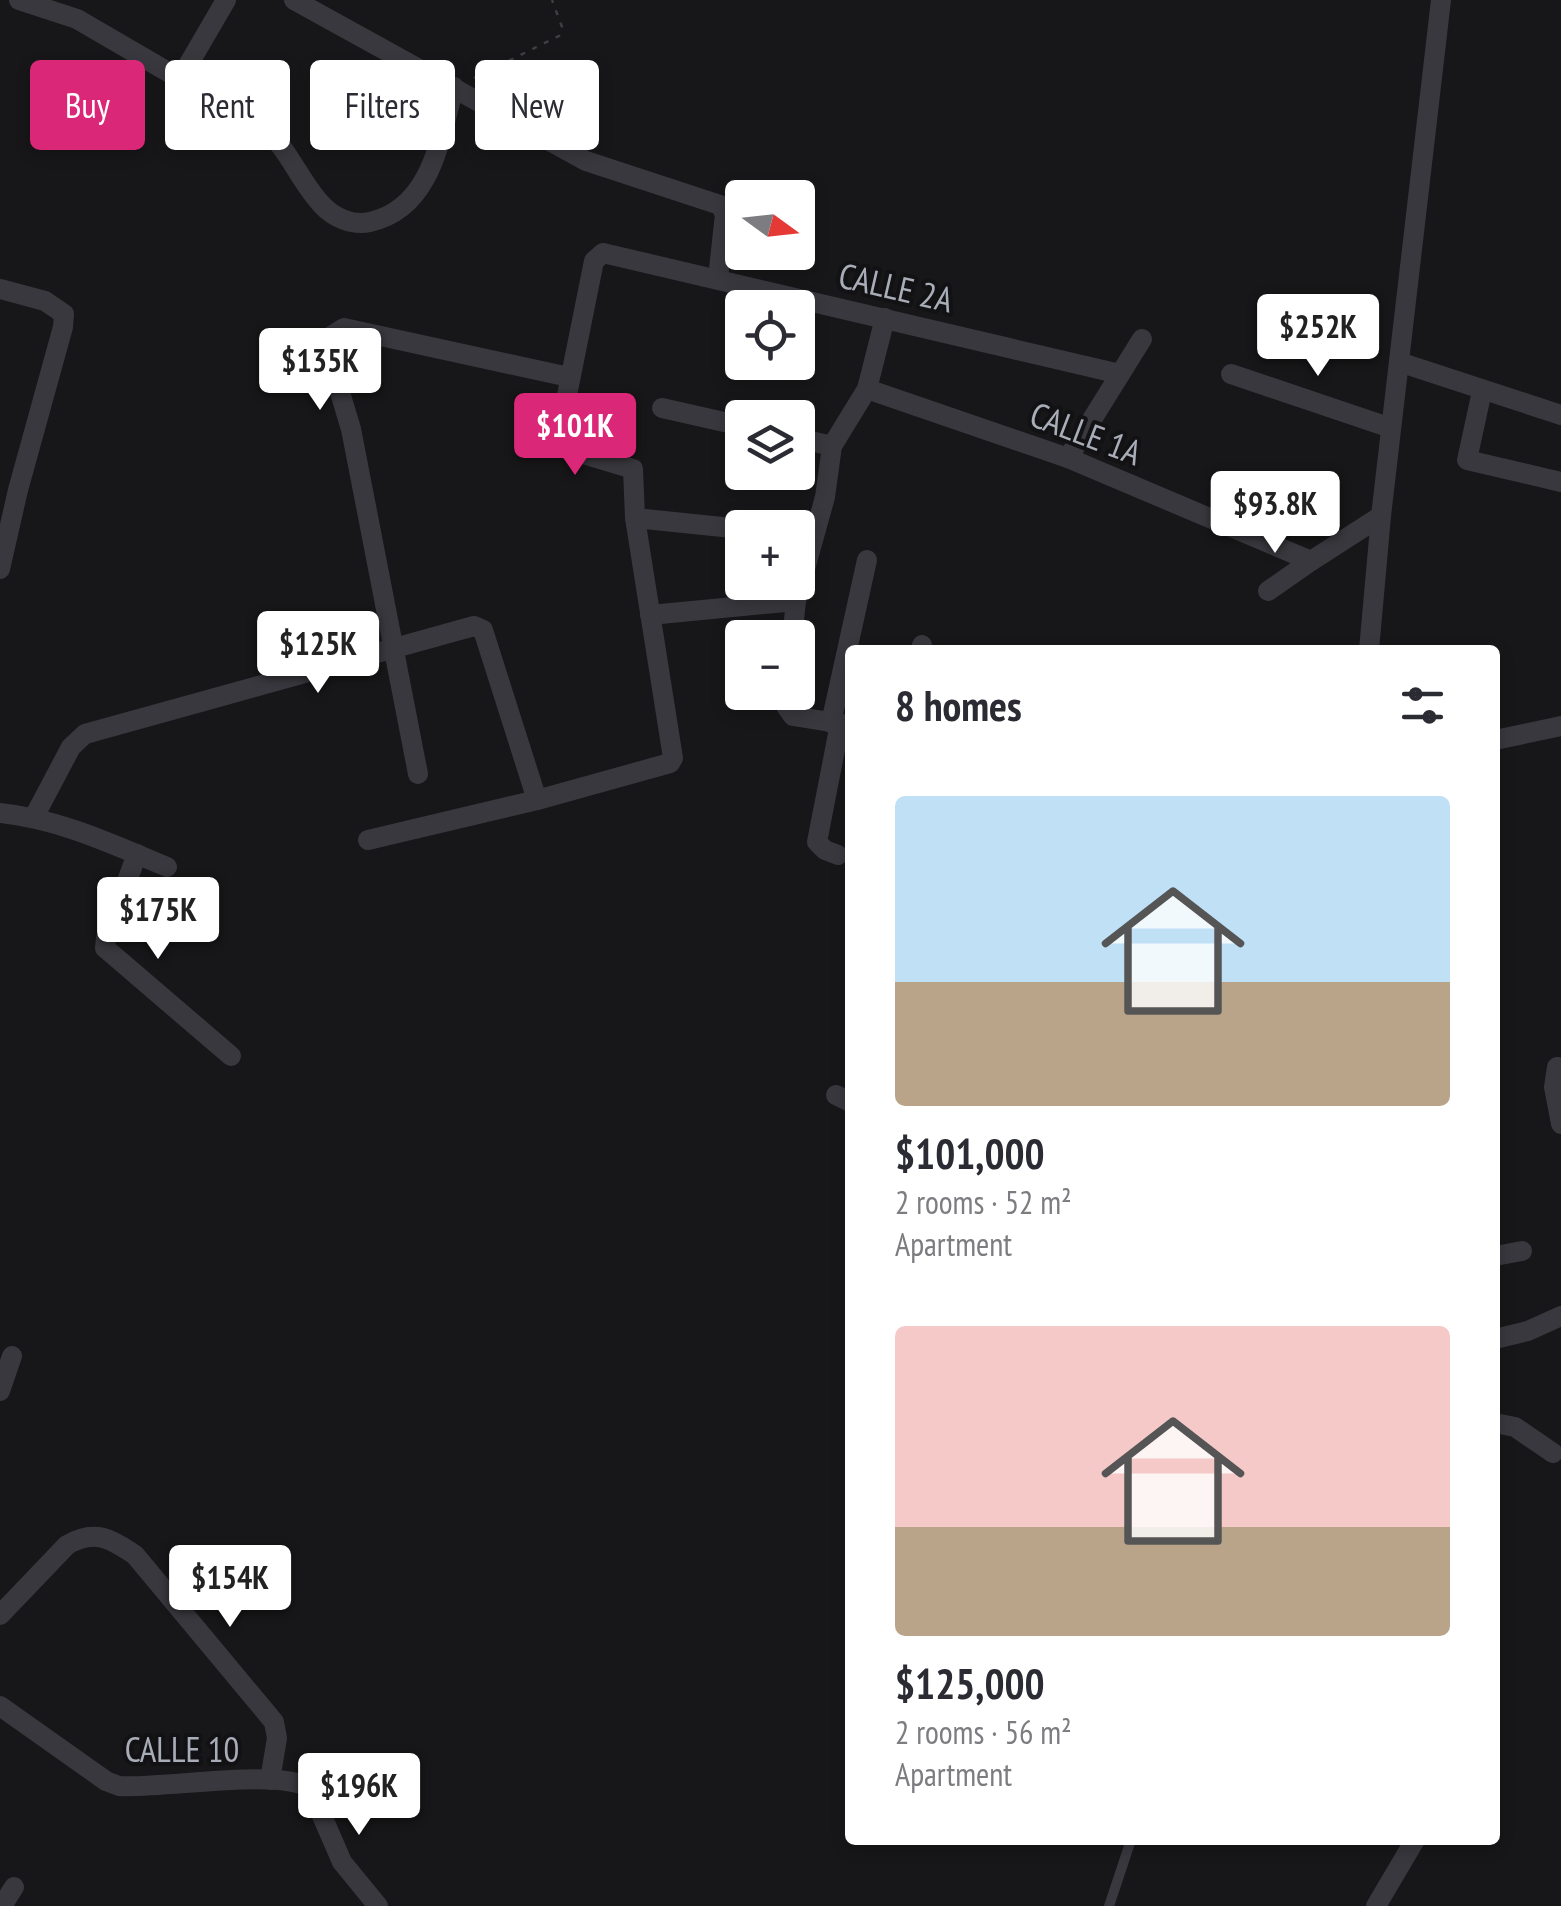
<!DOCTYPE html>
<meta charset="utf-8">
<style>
:root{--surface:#fff;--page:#f7f7f7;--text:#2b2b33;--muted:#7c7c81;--accent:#db2777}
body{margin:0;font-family:"PT Sans Narrow",sans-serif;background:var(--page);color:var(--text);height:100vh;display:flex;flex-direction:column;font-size:38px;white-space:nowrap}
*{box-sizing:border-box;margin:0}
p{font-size:32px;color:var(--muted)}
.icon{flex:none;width:55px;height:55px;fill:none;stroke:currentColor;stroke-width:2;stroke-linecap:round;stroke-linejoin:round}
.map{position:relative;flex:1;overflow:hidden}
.sheet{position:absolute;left:845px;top:645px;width:655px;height:1200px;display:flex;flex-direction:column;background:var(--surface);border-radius:10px;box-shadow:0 5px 15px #0003}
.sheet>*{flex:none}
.banner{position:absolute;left:30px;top:60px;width:665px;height:90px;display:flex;gap:20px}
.needle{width:65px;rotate:105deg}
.fabs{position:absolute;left:725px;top:180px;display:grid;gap:20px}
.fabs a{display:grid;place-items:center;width:90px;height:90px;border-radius:10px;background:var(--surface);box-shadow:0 5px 15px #0003;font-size:50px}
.price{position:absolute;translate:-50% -85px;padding:0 22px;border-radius:10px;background:#fff;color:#222;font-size:32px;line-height:65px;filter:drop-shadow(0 2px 5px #0008)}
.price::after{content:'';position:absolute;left:50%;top:60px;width:30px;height:22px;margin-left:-15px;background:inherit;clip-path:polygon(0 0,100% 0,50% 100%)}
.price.on{background:var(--accent);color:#fff}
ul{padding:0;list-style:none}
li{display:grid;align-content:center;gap:20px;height:530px;padding:0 50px}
li span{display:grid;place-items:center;height:310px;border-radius:10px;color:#555}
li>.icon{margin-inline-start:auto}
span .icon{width:180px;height:180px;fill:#fffc;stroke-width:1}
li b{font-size:42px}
h2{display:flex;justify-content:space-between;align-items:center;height:120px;padding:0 50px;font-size:42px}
.chip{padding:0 35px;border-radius:10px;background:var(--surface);box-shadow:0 5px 15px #0003;font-size:35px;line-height:90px}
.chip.on{background:var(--accent);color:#fff}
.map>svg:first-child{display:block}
</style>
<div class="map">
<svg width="1561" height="1906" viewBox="0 0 1561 1906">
<rect width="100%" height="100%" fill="#171719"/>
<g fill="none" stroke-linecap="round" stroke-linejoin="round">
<polyline stroke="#3e3f45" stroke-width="2.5" stroke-dasharray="5 8" stroke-linecap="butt" points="474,78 559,36 562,27 552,0"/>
<polyline stroke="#38383e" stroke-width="10" points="1109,1906 1131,1840"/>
<g stroke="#38383e" stroke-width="20">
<path d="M 19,0 L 77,19 L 261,126 C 288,146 299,181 322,205 C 334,218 353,226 370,222 C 432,208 440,138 454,87"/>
<polyline points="294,0 586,161 720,205 725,214 718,278"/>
<polyline points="180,79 226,0"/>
<polyline points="0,289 45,301 64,314 63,327 18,490 0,569"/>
<polyline points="1399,362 1561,415"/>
<polyline points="1231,374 1391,428"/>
<polyline points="867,389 1068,458 1311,561 1381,516"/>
<polyline points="1482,391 1467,460 1561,482"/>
<polyline points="662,408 742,426"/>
<polyline points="798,438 832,446"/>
<polyline points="1068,458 1142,339"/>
<polyline points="635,518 742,529"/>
<polyline points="1268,591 1311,561"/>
<polyline points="650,615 796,601"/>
<polyline points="792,638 796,601 825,497 832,446 867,389 885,318"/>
<polyline points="921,650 922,645"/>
<polyline points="1369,650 1381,516 1441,0"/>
<polyline points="787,692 786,706 793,716 843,724"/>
<polyline points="831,723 867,560"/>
<polyline points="1495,740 1561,726"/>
<polyline points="418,774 351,429 326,346 328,338 344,328 569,377"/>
<path d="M 0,813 C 59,819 112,844 167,867"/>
<polyline points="34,817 71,747 85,734 474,626 483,630 537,800"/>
<polyline points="368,840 537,800 670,763 673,758 635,518 633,469 563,448 558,440 594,261 603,253 1120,374"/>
<polyline points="137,854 106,938 105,948 231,1056"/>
<polyline points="838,855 825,850 817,842 840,724"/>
<polyline points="1557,1067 1554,1087 1561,1124"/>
<polyline points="836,1095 850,1102"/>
<polyline points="1495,1256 1522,1251"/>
<polyline points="1495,1339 1528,1331 1561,1316"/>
<polyline points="0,1391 12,1356"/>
<polyline points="1495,1423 1515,1427 1553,1453"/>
<path d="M 0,1615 L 67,1545 C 94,1529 110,1538 135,1555 L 274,1722 L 277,1738 L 270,1780"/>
<path d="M 0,1706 L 106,1781 L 119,1786 C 164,1789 277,1768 310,1788 L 342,1862 L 378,1906"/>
<polyline points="2,1906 14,1887"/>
<polyline points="1376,1906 1415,1840"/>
</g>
</g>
<g text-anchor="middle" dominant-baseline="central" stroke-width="8" stroke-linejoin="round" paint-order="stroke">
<g font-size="35" fill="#a9adb8" stroke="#121214">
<text transform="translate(896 287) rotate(13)">CALLE 2A</text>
<text transform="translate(1086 433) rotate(21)">CALLE 1A</text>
<text x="182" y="1749">CALLE 10</text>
</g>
</g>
</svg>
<div class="fabs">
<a><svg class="needle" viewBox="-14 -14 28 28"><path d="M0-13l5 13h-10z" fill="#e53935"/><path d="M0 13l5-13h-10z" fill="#7c7c81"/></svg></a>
<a><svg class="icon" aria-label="locate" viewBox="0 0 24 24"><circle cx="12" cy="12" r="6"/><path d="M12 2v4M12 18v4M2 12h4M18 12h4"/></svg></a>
<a><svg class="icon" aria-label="layers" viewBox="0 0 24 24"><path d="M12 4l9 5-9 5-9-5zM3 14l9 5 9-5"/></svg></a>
<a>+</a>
<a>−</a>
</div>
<b class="price" style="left:1318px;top:379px">$252K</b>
<b class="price" style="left:320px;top:413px">$135K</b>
<b class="price on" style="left:575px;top:478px">$101K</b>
<b class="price" style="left:1275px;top:556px">$93.8K</b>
<b class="price" style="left:318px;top:696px">$125K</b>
<b class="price" style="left:158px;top:962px">$175K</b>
<b class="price" style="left:230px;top:1630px">$154K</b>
<b class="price" style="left:359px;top:1838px">$196K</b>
<div class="banner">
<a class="chip on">Buy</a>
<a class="chip">Rent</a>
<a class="chip">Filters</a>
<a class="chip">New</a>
</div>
<section class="sheet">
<h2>8 homes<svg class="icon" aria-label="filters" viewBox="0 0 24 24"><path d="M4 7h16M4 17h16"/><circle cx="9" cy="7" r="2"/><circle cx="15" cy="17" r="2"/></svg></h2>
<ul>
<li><span style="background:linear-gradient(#bfe0f5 60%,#b9a48a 0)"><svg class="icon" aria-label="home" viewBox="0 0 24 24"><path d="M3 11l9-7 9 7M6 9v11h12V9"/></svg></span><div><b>$101,000</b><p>2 rooms · 52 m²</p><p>Apartment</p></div></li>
<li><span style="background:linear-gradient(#f6c9c9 65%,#b9a48a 0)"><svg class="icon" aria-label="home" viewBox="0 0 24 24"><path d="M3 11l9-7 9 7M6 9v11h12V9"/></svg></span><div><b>$125,000</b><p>2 rooms · 56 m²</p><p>Apartment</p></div></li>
</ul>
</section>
</div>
